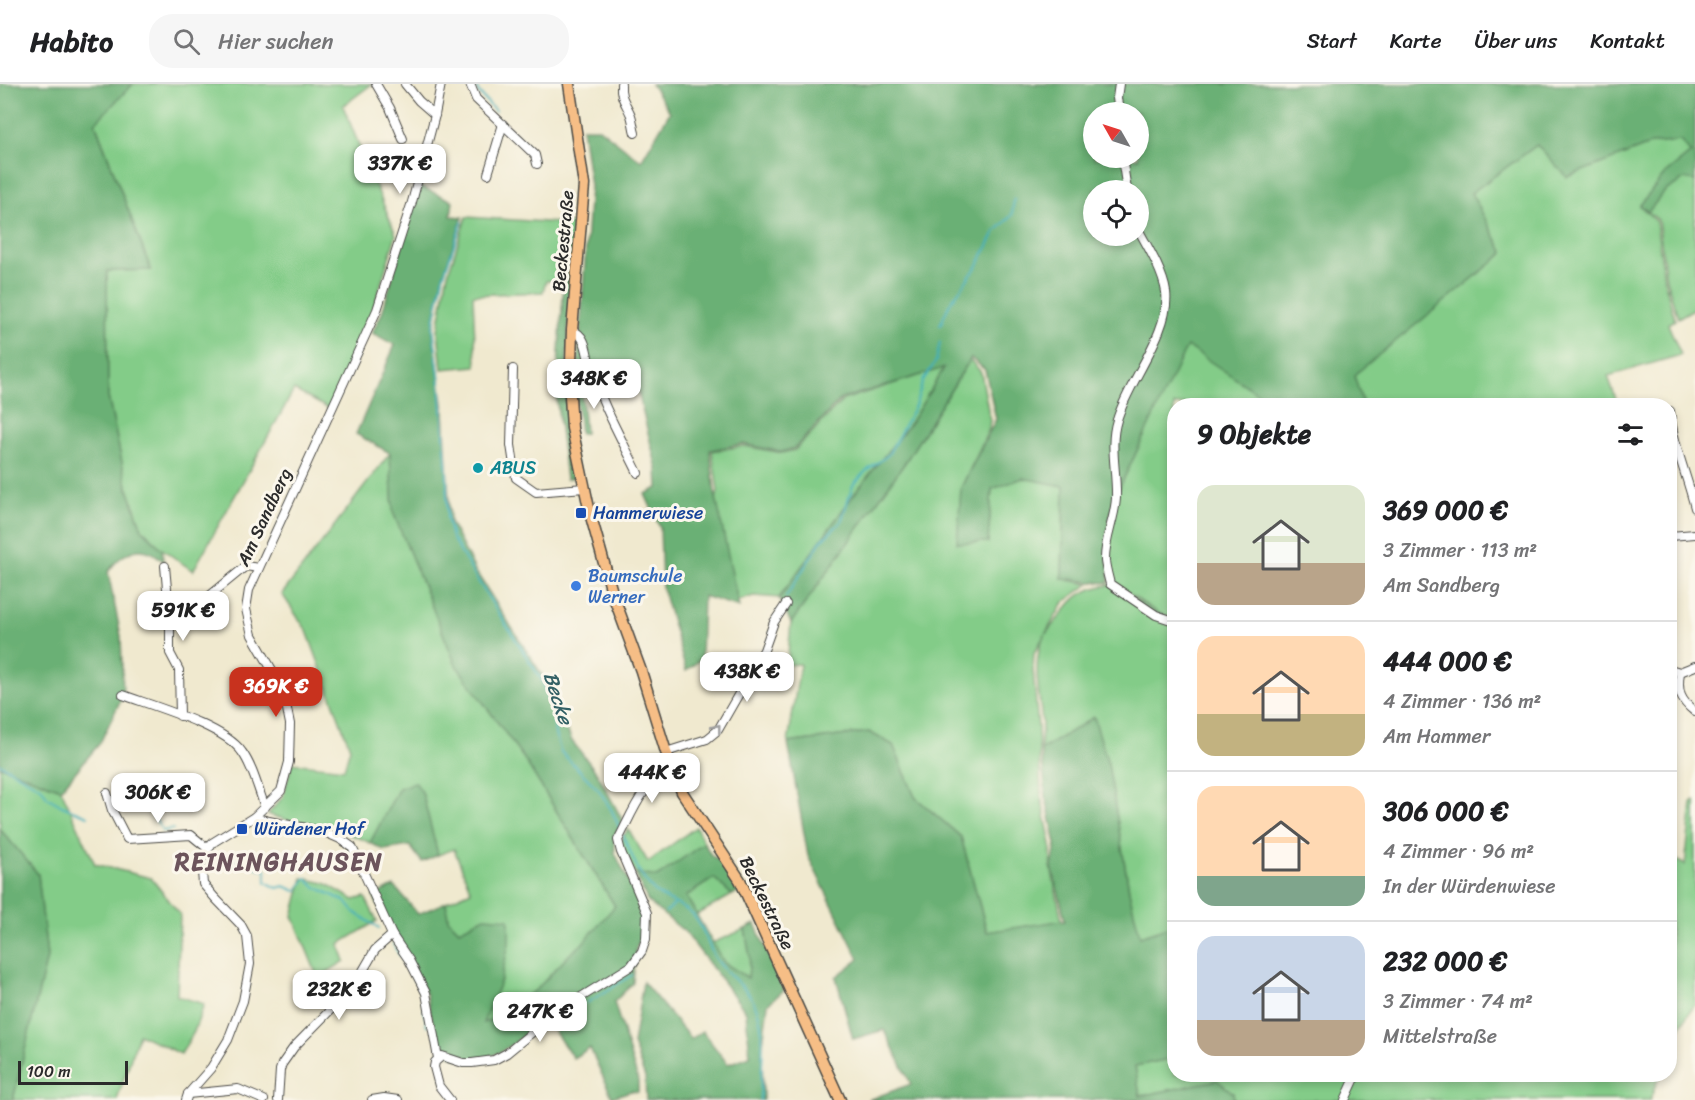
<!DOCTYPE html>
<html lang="de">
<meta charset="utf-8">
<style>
:root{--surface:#fff;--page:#f6f6f6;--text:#202124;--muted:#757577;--line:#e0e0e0;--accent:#c8321e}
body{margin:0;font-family:Sriracha,sans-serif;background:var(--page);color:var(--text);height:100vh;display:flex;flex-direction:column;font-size:22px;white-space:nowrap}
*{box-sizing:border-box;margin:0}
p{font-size:20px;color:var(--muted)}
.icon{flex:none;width:33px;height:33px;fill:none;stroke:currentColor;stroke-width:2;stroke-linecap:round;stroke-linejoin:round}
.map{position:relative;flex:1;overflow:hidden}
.sheet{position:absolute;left:1167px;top:314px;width:510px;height:684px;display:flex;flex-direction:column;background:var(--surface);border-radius:24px;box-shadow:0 3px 9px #0003}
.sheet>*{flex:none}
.needle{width:39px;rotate:309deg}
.fabs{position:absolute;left:1083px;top:18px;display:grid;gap:12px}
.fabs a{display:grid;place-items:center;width:66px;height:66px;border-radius:50%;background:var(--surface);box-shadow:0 3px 9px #0003;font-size:30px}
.scale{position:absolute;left:18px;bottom:15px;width:110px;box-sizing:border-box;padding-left:6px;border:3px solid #2b2b2b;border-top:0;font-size:16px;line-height:21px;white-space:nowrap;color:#2b2b2b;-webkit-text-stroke:4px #fbf7ec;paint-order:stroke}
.price{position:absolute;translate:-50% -51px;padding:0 14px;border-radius:12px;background:#fff;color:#222;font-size:20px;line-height:39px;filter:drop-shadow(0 2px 3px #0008)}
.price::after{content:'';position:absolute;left:50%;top:36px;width:18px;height:14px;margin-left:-9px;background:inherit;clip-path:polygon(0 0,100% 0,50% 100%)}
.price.on{background:var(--accent);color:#fff}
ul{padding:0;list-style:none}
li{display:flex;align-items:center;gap:18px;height:150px;padding:0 30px}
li+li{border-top:2px solid var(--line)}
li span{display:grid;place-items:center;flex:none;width:168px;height:120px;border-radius:18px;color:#555}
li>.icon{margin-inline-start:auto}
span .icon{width:72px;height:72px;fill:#fffc;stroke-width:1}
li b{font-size:26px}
h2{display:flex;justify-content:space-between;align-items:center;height:72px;padding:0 30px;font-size:26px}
header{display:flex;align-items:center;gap:36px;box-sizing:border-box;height:84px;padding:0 30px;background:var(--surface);border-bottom:2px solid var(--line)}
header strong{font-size:28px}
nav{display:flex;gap:33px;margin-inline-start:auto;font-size:21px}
.search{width:420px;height:54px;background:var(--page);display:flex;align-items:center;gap:15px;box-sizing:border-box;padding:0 21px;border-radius:24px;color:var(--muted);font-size:22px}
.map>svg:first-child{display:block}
</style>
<header>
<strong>Habito</strong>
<div class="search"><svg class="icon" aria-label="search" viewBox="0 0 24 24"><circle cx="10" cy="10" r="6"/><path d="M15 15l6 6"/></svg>Hier suchen</div>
<nav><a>Start</a><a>Karte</a><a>Über uns</a><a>Kontakt</a></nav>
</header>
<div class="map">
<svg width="1695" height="1016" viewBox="0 0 1695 1016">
<rect width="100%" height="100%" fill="#fbf7ec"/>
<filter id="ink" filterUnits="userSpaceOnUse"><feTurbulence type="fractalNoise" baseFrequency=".0167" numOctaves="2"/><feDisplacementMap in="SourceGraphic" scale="12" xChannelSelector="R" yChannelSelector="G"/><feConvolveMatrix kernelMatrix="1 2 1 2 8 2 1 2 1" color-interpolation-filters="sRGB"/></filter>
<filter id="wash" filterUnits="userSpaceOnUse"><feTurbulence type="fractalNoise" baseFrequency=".008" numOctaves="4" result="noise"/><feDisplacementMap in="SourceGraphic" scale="24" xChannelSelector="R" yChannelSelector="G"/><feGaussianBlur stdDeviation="1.35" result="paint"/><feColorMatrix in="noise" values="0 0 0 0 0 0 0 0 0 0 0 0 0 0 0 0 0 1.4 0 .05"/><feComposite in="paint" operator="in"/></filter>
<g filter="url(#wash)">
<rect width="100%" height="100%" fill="#f0e9cf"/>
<g fill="#83cc88" stroke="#577c5a" stroke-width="1.5">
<polygon points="133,0 372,0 343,22 396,151 373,226 329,325 294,306 193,487 162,465 142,445 127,402 108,313 107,187 151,186 95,38"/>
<polygon points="1680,56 1691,69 1665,90 1640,122 1656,137 1664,195 1675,236 1668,240 1681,271 1608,292 1618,321 1363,321 1353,291 1504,169 1471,109 1537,61 1567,92 1652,60"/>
<polygon points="1684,95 1695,97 1695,224 1678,234 1666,195 1658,136 1648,128 1665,107"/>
<polygon points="466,133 577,140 570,196 546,197 543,208 473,211 476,282 442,285 438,246 447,193"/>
<polygon points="1187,261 1275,321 1174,321 1174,534 1158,529 1112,498 1107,476 1117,409"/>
<polygon points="970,276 981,288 990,336 989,345 961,404 988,458 992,405 1023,394 1064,402 1062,495 1089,500 1064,518 1034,569 1033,585 1038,643 1041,712 1051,760 1051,783 1062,837 987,848 961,753 915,713 893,661 869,648 788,659 800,580 787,581 791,539 904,380"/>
<polygon points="945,283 911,338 855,409 779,514 754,512 737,517 716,416 718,407 712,367 744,362 782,369 795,366 843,316"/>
<path d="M 390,369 L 393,428 L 456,581 L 525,676 L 615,822 L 581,862 L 570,870 L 537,905 L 494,935 L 482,939 L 501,896 L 485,834 L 459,846 L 448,835 L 446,818 L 471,807 L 454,765 L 438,771 L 422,708 L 399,704 L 370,759 C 338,742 301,743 268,730 L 283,713 L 292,679 L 344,685 L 350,664 L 307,547 L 282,510 Z"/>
<path d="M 1110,501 L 1174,539 L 1174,841 L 1140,853 L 1130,812 L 1108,680 L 1094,634 L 1041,666 C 1041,657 1042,648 1042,639 C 1040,612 1032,582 1042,557 C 1046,547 1055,539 1061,531 C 1076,511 1085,504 1110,501 Z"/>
<polygon points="0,682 61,705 95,780 151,794 180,830 177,912 204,920 194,948 181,970 139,950 117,1016 13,1016 47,873 38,790 0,745"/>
<polygon points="1695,717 1695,920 1676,950 1670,965 1670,772 1685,781 1692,718"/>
<polygon points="696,743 704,759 657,793 635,789 624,770 621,757 628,745 648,778"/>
<polygon points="303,794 325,799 354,816 365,813 377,837 339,860 345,877 318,894 293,832"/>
<polygon points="714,794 732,811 697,831 686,812"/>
<polygon points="745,845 750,873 748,894 724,879 712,859"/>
<polygon points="1174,974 1174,990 1356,990 1344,1016 1234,1016 1233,1009 1217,997 1140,1012 1135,982"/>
<polygon points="1358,990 1660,990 1650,1016 1346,1016"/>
</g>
<g fill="#6ab074" stroke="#4a6e50" stroke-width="1.5" fill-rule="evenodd">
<path d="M 0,0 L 133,0 L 95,39 L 151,186 L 107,187 L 108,313 L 127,402 L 142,445 L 162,465 L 164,478 C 143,456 123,467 108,488 L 121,552 L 123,611 L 100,659 L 61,705 L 0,682 Z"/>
<path d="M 651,0 L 1695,0 L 1695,97 L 1684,95 L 1665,107 L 1648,128 L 1640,121 L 1665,90 L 1691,69 L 1680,57 L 1652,60 L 1567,93 L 1537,61 L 1471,109 L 1504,169 L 1354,291 L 1363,321 L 1275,321 L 1187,262 L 1114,415 L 1107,451 L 1109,499 L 1090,498 L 1062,494 L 1064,402 L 1023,394 L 992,405 L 988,458 L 957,459 L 961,404 L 996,335 L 985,286 L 971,274 L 904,380 L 791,539 L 779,514 L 855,409 L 911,338 L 944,284 L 841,315 L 795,364 L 782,368 L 743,360 L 710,366 L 715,409 L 739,523 L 703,512 L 701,575 L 686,587 L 662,503 L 660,444 L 645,410 L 658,404 L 657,385 L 634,292 L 582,311 L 585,349 L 580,350 L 576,312 L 590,102 L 582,44 L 599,44 L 641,77 L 670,28 ZM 1094,28 L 1138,28 L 1138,74 L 1094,74 ZM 1094,106 L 1138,106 L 1138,152 L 1094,152 Z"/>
<path d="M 419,102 L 453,117 L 451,132 L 463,133 L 443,193 L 433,246 L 444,327 L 450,438 L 476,488 L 546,597 L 572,657 L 597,689 L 623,737 L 614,753 L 615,769 L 640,821 L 643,845 L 636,865 L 633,899 L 614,918 L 638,996 L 638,1008 L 631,1007 L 612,1013 L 590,964 L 573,974 L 545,934 C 521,953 494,982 461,975 C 453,973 446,968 439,964 L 426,909 L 373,812 L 394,802 L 418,830 L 446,818 L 448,835 L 459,846 L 485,833 L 509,835 L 509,859 L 501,896 L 483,939 L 494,935 L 537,905 L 570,870 L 581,861 L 615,822 L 525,676 L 456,581 L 393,428 L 390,369 L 356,350 L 395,261 L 372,249 L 382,229 Z"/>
<polygon points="564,196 570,196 566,313 577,393 566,395 556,310"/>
<polygon points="1094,633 1108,680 1130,812 1140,852 1174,841 1174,974 1135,982 1140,1012 1217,996 1233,1009 1234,1016 868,1016 911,1000 884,946 853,955 836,893 859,875 808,772 788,659 869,648 893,661 915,713 961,753 987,848 1065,836 1052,783 1056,760 1046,714 1041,666"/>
<polygon points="415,698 422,708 438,771 422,778 410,762 384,766 370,759 399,704"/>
<polygon points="0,745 38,790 47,873 13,1016 0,1016"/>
<polygon points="704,759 711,771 722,778 740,807 732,811 714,794 686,812 724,879 748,894 750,873 745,845 755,840 784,906 768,920 762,968 763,1016 646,1016 645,994 633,960 643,898 691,955 702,947 728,980 750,972 746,928 685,848 648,818 635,789 657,793"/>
</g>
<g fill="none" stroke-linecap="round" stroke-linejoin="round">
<g stroke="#40afbc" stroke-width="2">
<polyline points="476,0 478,8 495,27"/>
<polyline points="462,138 443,193 433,244 440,298 447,390 447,434 452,454 480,500 543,598 554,631 555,650 561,668 599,706 612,727 620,745"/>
<polyline points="940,241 950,219 978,181 995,148 1012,131 1014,115"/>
<polyline points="786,513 821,457 841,438 853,401 865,388 888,371 915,322 923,297 936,277 940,258"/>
<polyline points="0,680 42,704 47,713 62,722 88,732"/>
<polyline points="153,732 163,747 173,745"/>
<path d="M 623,751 C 632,770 638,792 654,807 C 665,817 682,820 693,831 C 705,844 707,861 716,875 C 725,888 738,897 748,909 C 770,937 761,982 760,1016"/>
<polyline points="215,771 266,786 266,798 277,804 284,802 296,807 306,794 314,802 346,818 354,828 379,844"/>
<polyline points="666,828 675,820"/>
<polyline points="393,860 419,903 423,917 427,942"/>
<polyline points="587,919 632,891"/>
</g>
</g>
</g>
<g filter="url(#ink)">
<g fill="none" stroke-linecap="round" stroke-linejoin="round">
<g stroke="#494844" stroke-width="10">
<g id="minor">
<polyline points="376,0 390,24 403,55"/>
<polyline points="405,0 419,17 435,31"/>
<polyline points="470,0 476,15 535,71 537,80"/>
<path d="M 621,0 C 620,13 625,18 630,29 C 633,35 633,43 635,49"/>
<polyline points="1119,28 1117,14 1119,0"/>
<polyline points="1122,74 1127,106"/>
<polyline points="488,90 503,40"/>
<path d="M 1138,145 C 1148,163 1163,188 1166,208 C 1171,248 1128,297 1117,336 C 1109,361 1117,388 1116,414 C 1115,435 1104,456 1105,477 C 1106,485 1108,492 1110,500 L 1156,531 L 1174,537"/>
<path d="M 572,246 C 587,252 586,267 590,281 C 601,319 621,354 638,389"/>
<polyline points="513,285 511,361 516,394 536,408 584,404"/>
<path d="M 1670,327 C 1673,361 1687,391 1695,424"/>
<polyline points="1670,452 1695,450"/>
<polyline points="165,482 170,538 170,569 179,586 180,632"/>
<polyline points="170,538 180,536 246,482 258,484"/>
<polyline points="1670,585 1680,588 1695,582"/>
<path d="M 1680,588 C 1677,608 1680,616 1695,628"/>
<path d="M 123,611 C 153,622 224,642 242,668 C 253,683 258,705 265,723"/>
<polyline points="666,668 707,655 718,646 764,566 774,538 786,520"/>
<polyline points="107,709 112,726 127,755 191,751 207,764"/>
<path d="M 254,733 C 287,744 323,740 352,763 L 392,851 L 409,876 L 426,909 L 438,974"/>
<polyline points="188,1010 238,1005 264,1016"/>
<polyline points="186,1016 188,1010 211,984 228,956 243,917 250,880 247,852 241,841 215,814 203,800 201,776 212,759 254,733 281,707 289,678 290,640 283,605 252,551 246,525 249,506 377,226 412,118 435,31 441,0"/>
<polyline points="278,1016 280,986 282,980 294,963 345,911 360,892 375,866 392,851"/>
<polyline points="372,1016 384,1014 398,1016"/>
<path d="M 450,1016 L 439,1002 L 434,983 L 435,978 L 442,972 L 463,979 L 472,979 L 494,976 L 507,969 L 557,928 L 631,882 L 642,867 L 646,855 L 647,829 L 621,768 L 618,756 C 632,730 643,696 672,685"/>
<polyline points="1345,1016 1357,990"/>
</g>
</g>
<g stroke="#494844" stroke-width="13">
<polyline id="major" points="569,0 584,101 572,246 570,312 572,344 590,429 612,508 641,587 666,668 682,708 740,796 840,1016"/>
</g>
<use href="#minor" stroke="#fff" stroke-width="8"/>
<use href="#major" stroke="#f6be86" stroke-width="10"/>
</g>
<defs><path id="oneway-chevron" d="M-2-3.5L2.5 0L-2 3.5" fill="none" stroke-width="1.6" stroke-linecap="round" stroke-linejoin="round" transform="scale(1.5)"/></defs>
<use stroke="#a0a0a0" href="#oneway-chevron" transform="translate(717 644) rotate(-52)"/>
</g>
<circle fill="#0f9aa8" stroke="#fbf7ec" stroke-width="2" cx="478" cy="384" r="6"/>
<g fill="#1a4fb4" stroke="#fbf7ec" stroke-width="2">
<rect x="575" y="423" width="12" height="12" rx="3"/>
<rect x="236" y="739" width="12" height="12" rx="3"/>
</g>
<circle fill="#3f7fe0" stroke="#fbf7ec" stroke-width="2" cx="576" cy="502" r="6"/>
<g text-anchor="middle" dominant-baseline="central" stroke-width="6" stroke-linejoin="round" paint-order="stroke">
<g font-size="18" fill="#2b2b2b" stroke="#fbf7ec">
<text transform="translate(563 157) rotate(-85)">Beckestraße</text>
<text transform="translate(264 433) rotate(-65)">Am Sandberg</text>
<text transform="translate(767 819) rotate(64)">Beckestraße</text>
</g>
<g font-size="18" fill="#0d838f" stroke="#fbf7ec" text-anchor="start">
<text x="490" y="384">ABUS</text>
</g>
<g font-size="18" fill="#164399" stroke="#fbf7ec" text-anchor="start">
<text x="593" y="429">Hammerwiese</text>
<text x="254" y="745">Würdener Hof</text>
</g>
<g font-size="18" fill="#366cbe" stroke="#fbf7ec" text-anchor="start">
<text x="588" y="492">Baumschule<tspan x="588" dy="21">Werner</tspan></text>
</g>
<g font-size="20" font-style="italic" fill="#336065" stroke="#fbf7ec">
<text transform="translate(558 614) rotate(72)">Becke</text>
</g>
<g font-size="24" font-weight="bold" letter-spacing="1.5" fill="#6c545c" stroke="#fbf7ec">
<text x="279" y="778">REININGHAUSEN</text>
</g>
</g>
</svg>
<div class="fabs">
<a><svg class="needle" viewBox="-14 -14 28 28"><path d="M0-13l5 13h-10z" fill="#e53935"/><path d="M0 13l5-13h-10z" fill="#757577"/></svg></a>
<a><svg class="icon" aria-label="locate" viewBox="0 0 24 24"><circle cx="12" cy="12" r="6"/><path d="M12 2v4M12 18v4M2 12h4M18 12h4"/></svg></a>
</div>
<div class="scale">100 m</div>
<b class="price" style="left:400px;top:111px">337K €</b>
<b class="price" style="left:594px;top:326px">348K €</b>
<b class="price" style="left:183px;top:558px">591K €</b>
<b class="price" style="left:747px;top:619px">438K €</b>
<b class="price on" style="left:276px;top:634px">369K €</b>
<b class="price" style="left:652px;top:720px">444K €</b>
<b class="price" style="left:158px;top:740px">306K €</b>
<b class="price" style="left:339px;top:937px">232K €</b>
<b class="price" style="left:540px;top:959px">247K €</b>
<section class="sheet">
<h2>9 Objekte<svg class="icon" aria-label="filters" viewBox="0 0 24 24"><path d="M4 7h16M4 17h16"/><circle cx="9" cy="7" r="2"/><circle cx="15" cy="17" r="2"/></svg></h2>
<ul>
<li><span style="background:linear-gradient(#dfe7d0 65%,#b9a48a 0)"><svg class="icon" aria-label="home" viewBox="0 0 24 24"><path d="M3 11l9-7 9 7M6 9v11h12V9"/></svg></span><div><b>369 000 €</b><p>3 Zimmer · 113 m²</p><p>Am Sandberg</p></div></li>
<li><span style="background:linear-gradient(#ffd9b3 65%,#c2b280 0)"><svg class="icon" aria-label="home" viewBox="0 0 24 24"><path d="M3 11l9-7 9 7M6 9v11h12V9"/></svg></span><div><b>444 000 €</b><p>4 Zimmer · 136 m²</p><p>Am Hammer</p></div></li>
<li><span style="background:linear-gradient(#ffd9b3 75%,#7fa58c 0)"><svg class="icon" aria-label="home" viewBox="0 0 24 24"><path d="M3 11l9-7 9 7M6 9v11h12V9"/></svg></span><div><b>306 000 €</b><p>4 Zimmer · 96 m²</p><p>In der Würdenwiese</p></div></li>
<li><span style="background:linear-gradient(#c9d6e8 70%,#b9a48a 0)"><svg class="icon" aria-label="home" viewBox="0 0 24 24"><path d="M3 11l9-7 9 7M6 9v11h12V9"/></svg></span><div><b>232 000 €</b><p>3 Zimmer · 74 m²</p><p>Mittelstraße</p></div></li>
</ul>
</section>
</div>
